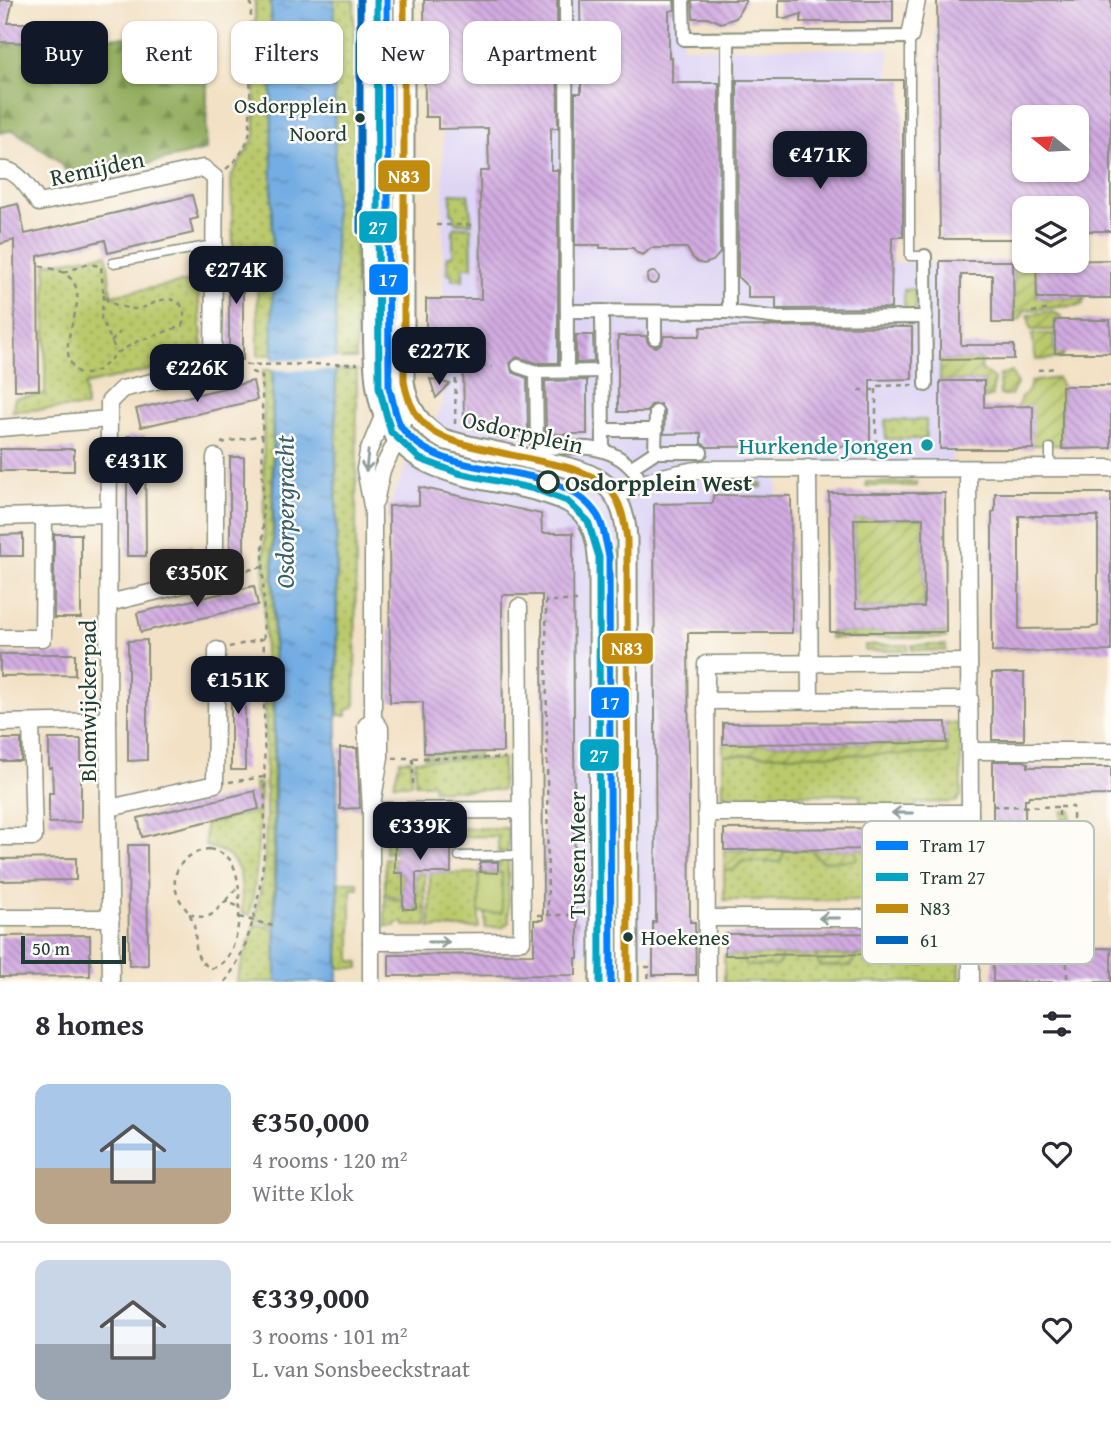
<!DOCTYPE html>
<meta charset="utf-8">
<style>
:root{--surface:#fff;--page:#f2f2f3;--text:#2b2b33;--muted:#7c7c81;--line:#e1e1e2;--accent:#111827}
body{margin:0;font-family:"Gentium Book Plus",serif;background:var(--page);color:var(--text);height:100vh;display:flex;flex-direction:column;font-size:26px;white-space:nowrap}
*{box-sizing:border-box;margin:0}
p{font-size:23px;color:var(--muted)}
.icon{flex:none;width:38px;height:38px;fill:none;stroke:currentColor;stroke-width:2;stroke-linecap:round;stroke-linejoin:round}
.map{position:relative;height:982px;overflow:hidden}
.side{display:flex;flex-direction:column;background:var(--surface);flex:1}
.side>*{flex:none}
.hud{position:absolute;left:21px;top:21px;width:700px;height:63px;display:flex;gap:14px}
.needle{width:46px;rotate:288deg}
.buttons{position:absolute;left:1012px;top:105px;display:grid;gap:14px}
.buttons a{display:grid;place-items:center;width:77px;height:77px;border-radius:14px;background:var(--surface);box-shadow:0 2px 5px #0004;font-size:35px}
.scale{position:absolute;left:21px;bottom:18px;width:105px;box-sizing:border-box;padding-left:7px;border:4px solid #1f3d34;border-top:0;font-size:19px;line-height:24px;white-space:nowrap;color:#1f3d34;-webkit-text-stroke:5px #fdfcf7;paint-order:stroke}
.price{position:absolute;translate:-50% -60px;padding:0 16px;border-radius:14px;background:var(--accent);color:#fff;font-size:23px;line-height:46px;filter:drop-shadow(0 2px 4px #0008)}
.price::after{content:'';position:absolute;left:50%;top:42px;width:21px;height:16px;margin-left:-10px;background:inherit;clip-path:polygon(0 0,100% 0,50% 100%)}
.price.current{background:#222;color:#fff}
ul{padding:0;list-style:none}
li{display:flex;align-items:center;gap:21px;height:175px;padding:0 35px}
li+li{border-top:2px solid var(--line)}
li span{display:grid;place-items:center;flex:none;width:196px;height:140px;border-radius:14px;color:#555}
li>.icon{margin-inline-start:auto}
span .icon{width:84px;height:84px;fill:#fffc;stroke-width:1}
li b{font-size:30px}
h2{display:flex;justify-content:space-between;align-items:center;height:84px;padding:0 35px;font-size:30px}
.tag{padding:0 24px;border-radius:14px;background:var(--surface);box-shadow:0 2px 5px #0004;font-size:24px;line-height:63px}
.tag.current{background:var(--accent);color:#fff}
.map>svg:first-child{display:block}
</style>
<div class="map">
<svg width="1111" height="982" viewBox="0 0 1111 982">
<defs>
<pattern id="grass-dots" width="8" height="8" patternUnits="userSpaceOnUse" patternTransform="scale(1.75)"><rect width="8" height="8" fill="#bac96b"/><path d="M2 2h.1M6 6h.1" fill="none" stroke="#97a459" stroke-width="1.8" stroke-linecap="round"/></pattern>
<pattern id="forest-firs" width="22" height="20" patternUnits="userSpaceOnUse" patternTransform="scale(1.75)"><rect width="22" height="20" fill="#93ad5f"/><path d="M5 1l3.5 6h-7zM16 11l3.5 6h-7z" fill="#778e4f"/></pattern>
<pattern id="garden-furrows" width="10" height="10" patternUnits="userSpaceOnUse" patternTransform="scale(1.75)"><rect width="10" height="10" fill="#bac96b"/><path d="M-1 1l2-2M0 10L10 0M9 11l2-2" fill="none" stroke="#97a459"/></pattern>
<pattern id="water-ripples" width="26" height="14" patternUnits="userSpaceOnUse" patternTransform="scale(1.75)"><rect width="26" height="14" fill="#73ade3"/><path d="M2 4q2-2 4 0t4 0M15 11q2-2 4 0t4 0" fill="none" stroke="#5e8eb9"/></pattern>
<pattern id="building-back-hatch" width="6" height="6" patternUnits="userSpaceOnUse" patternTransform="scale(1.75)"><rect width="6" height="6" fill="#d2abe1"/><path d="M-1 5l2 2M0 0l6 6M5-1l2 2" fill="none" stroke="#aa8cb7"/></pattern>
</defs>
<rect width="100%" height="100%" fill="#fdfcf7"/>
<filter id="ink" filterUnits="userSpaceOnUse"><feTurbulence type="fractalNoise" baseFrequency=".0143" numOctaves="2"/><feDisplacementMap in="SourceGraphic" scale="14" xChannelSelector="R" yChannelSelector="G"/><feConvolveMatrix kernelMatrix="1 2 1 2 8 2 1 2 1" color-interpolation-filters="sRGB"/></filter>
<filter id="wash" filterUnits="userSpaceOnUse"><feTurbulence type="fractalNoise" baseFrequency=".00686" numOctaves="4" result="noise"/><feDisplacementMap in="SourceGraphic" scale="28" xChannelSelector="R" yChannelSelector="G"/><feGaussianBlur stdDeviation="1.57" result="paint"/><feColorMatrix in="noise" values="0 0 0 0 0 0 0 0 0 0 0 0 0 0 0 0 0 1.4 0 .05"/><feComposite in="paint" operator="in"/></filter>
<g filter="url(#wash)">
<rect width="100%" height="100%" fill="#f2e1c5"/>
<polygon fill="#ded5f5" points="443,0 683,0 683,47 889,49 890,263 951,263 952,462 777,462 777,535 676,535 673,954 563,954 561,537 391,541 391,502 406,466 443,406"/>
<g fill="url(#grass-dots)" stroke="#6c8350" stroke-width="2">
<polygon points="255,0 271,0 275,354 258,356 257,249 233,248 231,177 255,136"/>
<polygon points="334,0 354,0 356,359 336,359"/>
<polygon points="381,0 397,0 398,263 387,247 384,236 383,180 377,180 376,12"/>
<polygon points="451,193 468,194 472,223 455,223 453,213 451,213"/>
<polygon points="455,227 471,227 472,267 463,267 463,280 452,280 452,274 448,274 447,256 453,256 453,230"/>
<polygon points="107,254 111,295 197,280 203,349 197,359 85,385 86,407 12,411 15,398 45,394 46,264"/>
<polygon points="377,270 390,281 399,284 399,358 384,359"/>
<polygon points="915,289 915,315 904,315 904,290"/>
<polygon points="263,370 272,370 274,925 255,919 264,870 266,821"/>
<polygon points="336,370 357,370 355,706 347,710 347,715 338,715"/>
<polygon points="384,371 399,371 399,404 395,422 391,419"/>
<polygon points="885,420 926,420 926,439 886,439"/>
<rect x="866" y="482" width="51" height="4"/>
<rect x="717" y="483" width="45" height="4"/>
<polygon points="159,546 191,546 191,569 159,574"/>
<polygon points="623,550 619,738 608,738 602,551"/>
<polygon points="865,645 908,645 908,650 865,651"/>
<polygon points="912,645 946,645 946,651 912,650"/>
<polygon points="946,722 957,724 961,729 961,795 956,802 917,803 916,810 860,806 860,794 723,795 723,755 946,754"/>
<polygon points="478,752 478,757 424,757 424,753"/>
<polygon points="619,754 624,960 605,960 608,755"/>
<polygon points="503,759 502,790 434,790 433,784 415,784 415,760"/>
<polygon points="400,760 411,760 411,784 394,784"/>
<path d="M 254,783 L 260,784 C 260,828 258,871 250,915 L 242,913 C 242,878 244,854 205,846 L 205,824 L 259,811 Z"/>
<polygon points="1062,811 1071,811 1072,935 1063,935"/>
<polygon points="508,828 508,852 498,852 498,836 400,838 400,829"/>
<polygon points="947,828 955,828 959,833 960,903 956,908 948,908 948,903 939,904 939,908 912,908 912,915 873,915 873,900 724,900 724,870 734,870 742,861 780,862 785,850 811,850 821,861 856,860 856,849 883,849 894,861 934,849 947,849"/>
<polygon points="385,829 395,829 395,852 385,853"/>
<polygon points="385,858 395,859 395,873 403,873 403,896 385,896"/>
<polygon points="498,858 508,858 509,922 503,927 485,928 485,913 502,913 502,873 498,873"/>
<rect x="430" y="873" width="49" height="55"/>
<polygon points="339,882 358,882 358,888 351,888 351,961 359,962 359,968 339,968"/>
<polygon points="385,899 403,899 403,909 427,909 427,926 404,926 404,923 396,923 395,926 385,926"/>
<path d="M 255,924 L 275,929 L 276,982 L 236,982 C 241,962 250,944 255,924 Z"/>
<polygon points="948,933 956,933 960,937 960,979 958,982 724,982 724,955 741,955 746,966 777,966 782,955 815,955 821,966 851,966 856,955 889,955 894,965 925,965 930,954 948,954"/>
</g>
<polygon fill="url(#forest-firs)" stroke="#59754a" stroke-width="2" points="208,34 206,150 142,165 70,175 56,159 13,130 0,133 0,48 3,48 6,42 21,37 21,43 32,43 33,38 44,40"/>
<g fill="url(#garden-furrows)" stroke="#6c8350" stroke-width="2">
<polygon points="1013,261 1036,261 1037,298 1085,298 1082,305 1025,310 1020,319 1014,321"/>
<polygon points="1051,311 1061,316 1063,320 1055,320 1055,330 1031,330 1028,315"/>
<polygon points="1032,334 1054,334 1055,353 1064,353 1062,358 1036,360"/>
<polygon points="982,359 981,369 994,379 992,396 984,399 984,381 940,381 940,360"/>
<polygon points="1011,371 1017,384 1011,395 1000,395 999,376"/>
<polygon points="1057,378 1062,386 1062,445 1033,445 1018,406 1021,397 1028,392 1031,382"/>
<polygon points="923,518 924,607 856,608 854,519"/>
<rect x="830" y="632" width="116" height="6"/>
<polygon points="947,743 947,754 723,755 723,744"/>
<polygon points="856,849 856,860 821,861 811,850"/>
<polygon points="724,850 785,850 780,862 742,861 734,870 724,870"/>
<rect x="416" y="873" width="9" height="36"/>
<polygon points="930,954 925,965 894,965 889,955"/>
<polygon points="741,955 782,955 777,966 746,966"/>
<polygon points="815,955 856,955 851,966 820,966"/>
</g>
<rect fill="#bac96b" stroke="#6c8350" stroke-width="2" x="479" y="873" width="23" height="40"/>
<polygon fill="url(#water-ripples)" stroke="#49758c" stroke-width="2" points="271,0 334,0 338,982 276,982"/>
<polygon fill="#f2e1c5" points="340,359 340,370 271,370 271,360"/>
<g id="blocks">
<g fill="url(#building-back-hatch)" fill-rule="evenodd">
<polygon points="0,0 13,0 8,23 32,23 33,43 0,42"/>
<polygon points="424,0 557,0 558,128 551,128 551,170 558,170 558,363 537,363 517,357 510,363 512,372 527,378 528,434 505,434 506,430 494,430 494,426 464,426 463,358 426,359 426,299 481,299 480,171 489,171 488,141 488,128 438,129 438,117 425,117"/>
<polygon points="580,0 674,0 675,10 669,11 669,58 672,58 672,83 719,83 720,253 713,261 704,264 697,262 692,257 687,248 651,248 643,255 637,253 633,248 600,248 600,245 575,245 575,93 581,93 581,75 575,68 581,61"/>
<polygon points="692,0 746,0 736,18 721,23 710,18 693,18"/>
<polygon points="779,0 893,0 893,22 801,22 801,14 785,19 779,17"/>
<path d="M 937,0 L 1111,0 L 1111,231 L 1076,231 L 1076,208 L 1024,208 L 1024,239 L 940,239 ZM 1024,117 L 1076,117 L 1076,170 L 1024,170 Z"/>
<polygon points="737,80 903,80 903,237 892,237 891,308 779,309 776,309 776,298 748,298 748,287 738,277"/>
<polygon points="192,195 198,218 190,220 193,233 108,253 105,240 38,256 39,390 15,390 14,240 0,244 0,208 18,204 25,234"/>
<rect x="229" y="252" width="14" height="108"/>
<polygon points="1111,260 1111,298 1037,298 1036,261"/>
<polygon points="940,261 1013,261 1014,323 992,323 992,275 961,275 961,345 1014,345 1014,359 940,360"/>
<circle cx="653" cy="278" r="6"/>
<polygon points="1055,320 1110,320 1111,353 1055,353"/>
<polygon points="773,326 912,327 912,379 870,380 870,446 708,447 701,443 701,433 664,434 665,412 660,404 651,405 647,412 618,412 618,336 646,336 648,343 656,347 662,343 664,336 700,336 701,327"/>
<polygon points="576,335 593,335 594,362 576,363"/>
<polygon points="430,379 450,384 436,398"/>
<polygon points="587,380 587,434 546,434 545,381"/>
<polygon points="253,381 257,400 141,427 136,409"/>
<polygon points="940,381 984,381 984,407 1033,406 1033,449 940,449"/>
<polygon points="1062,386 1111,386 1111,448 1062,449"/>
<polygon points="127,436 145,436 146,556 127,556"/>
<rect x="0" y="449" width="74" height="22"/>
<rect x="230" y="457" width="14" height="108"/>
<polygon points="419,487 541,514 542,533 573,533 575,920 578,920 578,958 576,958 576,975 389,976 389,955 534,954 534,920 543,920 542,595 502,595 503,752 424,753 423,702 390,702 389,506 419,505"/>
<path d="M 829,493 L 945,493 L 946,632 L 830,632 ZM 923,518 L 924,607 L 856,608 L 854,519 Z"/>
<path d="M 995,493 L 1111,493 L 1111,651 L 992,652 L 992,512 L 995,511 ZM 1019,516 L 1098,516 L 1098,626 L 1089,628 L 1019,629 Z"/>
<polygon points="713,495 791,496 792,633 688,633 690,922 695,922 696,975 653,975 653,922 656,922 654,504 713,503"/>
<polygon points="23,534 23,556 0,556 0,535"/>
<rect x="54" y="534" width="27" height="84"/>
<polygon points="254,586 258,605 141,632 137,613"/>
<polygon points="147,640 147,760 128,761 128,641"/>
<polygon points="0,654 75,654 75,675 0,676"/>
<rect x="231" y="661" width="14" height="109"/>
<rect x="992" y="673" width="32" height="67"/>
<polygon points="946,722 947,743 723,744 723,723"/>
<rect x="0" y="739" width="21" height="22"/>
<polygon points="49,739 81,739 81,822 49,823 49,793 53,793 52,768 49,768"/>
<polygon points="340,748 357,748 360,808 340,809"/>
<polygon points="993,761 1024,761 1028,763 1028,767 1111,767 1111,795 1029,796 1028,799 1025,799 1026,949 1111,948 1111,982 993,982"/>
<polygon points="255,791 259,809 142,837 138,818"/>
<polygon points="947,828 947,849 724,850 724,829"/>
<polygon points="395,838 451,838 451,873 416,873 416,909 403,909 403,873 395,873"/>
<polygon points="128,845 147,845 148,965 129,966"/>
<polygon points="76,858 76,880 0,881 0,859"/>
<polygon points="480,862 498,862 498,873 480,872"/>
<polygon points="948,933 948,954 725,955 725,934"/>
<polygon points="90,935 90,976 0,977 0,936"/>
</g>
</g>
</g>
<g filter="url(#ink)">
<use href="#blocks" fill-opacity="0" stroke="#888f7c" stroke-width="2"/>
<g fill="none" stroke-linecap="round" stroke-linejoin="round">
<g stroke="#888f7c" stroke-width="11">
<g id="service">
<polyline points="910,37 910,256 925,256"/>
<polyline points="113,263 213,245"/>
<polyline points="1050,448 1050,468"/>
<polyline points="459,856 521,855"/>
</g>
</g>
<g stroke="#888f7c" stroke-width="16">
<g id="pedestrian">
<polyline points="566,0 567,371"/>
<polyline points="683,0 684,39 910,37"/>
<polyline points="728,39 729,312"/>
<polyline points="925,256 926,385"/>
<polyline points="567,311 729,312 779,318 926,317"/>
<polyline points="602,311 603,449"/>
<polyline points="655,338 655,312"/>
<polyline points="518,366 536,372"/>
<path d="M 603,371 L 536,372 L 537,448 C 574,448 612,440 637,475"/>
<polyline points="603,430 656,430"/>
<polyline points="655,452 656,412"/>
<polyline points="632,467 655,452 701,452"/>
</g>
</g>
<g stroke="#888f7c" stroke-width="19">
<g id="minor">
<polyline points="910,37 917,0"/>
<path d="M 0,170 C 18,168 29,190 39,203 L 203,168 L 215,178 L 213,356 L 203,370 L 122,389 L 109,402 L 108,721 L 111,982"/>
<polyline points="0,428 109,419"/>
<polyline points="808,468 810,701"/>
<polyline points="968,469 971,982"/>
<path d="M 616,496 C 642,481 674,473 704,469 L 1111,468"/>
<polyline points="375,502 382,470 397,440 408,401"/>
<polyline points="0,517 108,514"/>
<polyline points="109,603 215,577 215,457"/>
<polyline points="0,638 43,638 44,516"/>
<polyline points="706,701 970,700"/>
<polyline points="0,723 108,721"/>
<polyline points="970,751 1111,751"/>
<polyline points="110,808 215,784 217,650"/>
<polyline points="371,811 380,757 380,728 373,719 373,511 365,469 368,452 384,414"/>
<polyline points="371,811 521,810"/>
<polyline points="706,813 970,813"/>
<polyline points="0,837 34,837 31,723"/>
<polyline points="0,918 111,918"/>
<polyline points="707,918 971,918"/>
<polyline points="371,942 522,941 519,607"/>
<polyline points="371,982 371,811 366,726 373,719"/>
<polyline points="707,982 706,664 969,662"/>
</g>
</g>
<g stroke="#888f7c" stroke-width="23">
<g id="tertiary">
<path d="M 371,0 C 372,102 369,205 373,307 C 374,343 371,394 389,426 C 419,479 486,477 538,491 C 555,496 573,501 584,515 C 597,531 598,551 599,570 L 600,982"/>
<path d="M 404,0 L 404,381 C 407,407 421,427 443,439 C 473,448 504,453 534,460 C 587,471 623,476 627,539 L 628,982"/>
</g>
</g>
<g stroke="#888f7c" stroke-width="2.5" stroke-dasharray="5 5" stroke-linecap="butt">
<path d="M 226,169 C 239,158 246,148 250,131 L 251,0"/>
<polyline points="436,225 476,225"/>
<path d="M 40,266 C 47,268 55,269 62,272 C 103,294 45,345 79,373 L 87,374 L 99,370 L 117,353 L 136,342 L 182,326 C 184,319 186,310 180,304 C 165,291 151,308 136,309 C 127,309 117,305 108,302 L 103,290 L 101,266 L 87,264 L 63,273"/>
<polyline points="104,295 101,318 117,353"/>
<polyline points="1032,312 1051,309"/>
<polyline points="111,342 120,332"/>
<polyline points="421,364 492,367"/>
<polyline points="225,365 358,364"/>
<polyline points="1038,370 1056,368"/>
<polyline points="859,390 876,390"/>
<polyline points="455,424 456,368"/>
<polyline points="221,443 262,435"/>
<polyline points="876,454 876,386 913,385"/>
<polyline points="228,574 263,567"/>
<polyline points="229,647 263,639"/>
<polyline points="393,758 505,758"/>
<polyline points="229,782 264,777"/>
<polyline points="413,784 413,758"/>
<polyline points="993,806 1059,807 1059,941 1067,941 1067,982"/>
<polyline points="1060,807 1073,807 1074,941 1067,941"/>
<path d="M 209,849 C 218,851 227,854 232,863 C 245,885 243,963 212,968 C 188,959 200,937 192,920 C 189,911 181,904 178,896 C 167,871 186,852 209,849 Z"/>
<polyline points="226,900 238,887"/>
<path d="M 189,914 C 212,921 210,915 226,901 L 237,906"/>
<polyline points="537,915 580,915"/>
<polyline points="548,915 546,601 578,601"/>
<polyline points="239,917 277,927"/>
<polyline points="645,967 649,967 648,982"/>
<path d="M 225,982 C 253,944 261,890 265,844 L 262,376 L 252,372 L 251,364"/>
</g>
<use href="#service" stroke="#fff" stroke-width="8"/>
<use href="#pedestrian" stroke="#fff" stroke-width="12"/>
<use href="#minor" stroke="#fff" stroke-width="16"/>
<use href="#tertiary" stroke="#fff" stroke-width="19"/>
<g stroke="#fdfcf7" stroke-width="12">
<path id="bus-1" d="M 404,0 L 404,381 C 413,434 447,441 493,451 C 516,456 539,461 562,466 C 578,470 597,476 609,489 C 622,503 624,521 627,539 L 628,982"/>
</g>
<g stroke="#fdfcf7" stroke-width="12">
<polyline id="bus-2" points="360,0 360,231"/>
</g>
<use href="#bus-1" stroke="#c18c0d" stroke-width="7"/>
<use href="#bus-2" stroke="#0065bd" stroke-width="7"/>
<g stroke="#fdfcf7" stroke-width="12">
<path id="tram-1" d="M 387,0 L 389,387 C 393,399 395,418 402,428 C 446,488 556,453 597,515 C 604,525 606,544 609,556 L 611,982"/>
</g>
<g stroke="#fdfcf7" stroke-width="12">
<polyline id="tram-2" points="377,0 379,387 391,432 420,459 458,473 535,489 567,501 588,521 599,557 600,982"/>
</g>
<use href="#tram-1" stroke="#007fff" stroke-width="7"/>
<use href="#tram-2" stroke="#02a4c6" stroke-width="7"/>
</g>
<defs><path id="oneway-shaft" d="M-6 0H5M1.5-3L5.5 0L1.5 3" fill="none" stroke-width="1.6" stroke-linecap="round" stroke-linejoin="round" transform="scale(1.75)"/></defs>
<g stroke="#8f9e9a">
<use href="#oneway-shaft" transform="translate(367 461) rotate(96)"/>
<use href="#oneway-shaft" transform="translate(902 813) rotate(180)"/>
<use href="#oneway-shaft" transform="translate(829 918) rotate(-180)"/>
<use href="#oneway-shaft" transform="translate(439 942)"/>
</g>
</g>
<g fill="#1f3d34" stroke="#fdfcf7" stroke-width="2.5">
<circle cx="360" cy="118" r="6"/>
<circle cx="628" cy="937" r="6"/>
</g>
<circle fill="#0f9aa8" stroke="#fdfcf7" stroke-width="2.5" cx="927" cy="445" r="7"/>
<circle fill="#fdfcf7" stroke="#1f3d34" stroke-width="3.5" cx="548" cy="482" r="10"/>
<g text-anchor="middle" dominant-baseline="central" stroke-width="5" stroke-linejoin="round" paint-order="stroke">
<g font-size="22" fill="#1f3d34" stroke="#fdfcf7" text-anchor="end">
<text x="347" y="105">Osdorpplein<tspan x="347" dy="28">Noord</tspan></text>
<text x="641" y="937" text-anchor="start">Hoekenes</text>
</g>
<g font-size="24" fill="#1f3d34" stroke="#fdfcf7">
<text transform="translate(97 168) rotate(-12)">Remijden</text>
<text transform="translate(523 432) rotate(13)">Osdorpplein</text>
<text transform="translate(87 701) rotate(-90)">Blomwijckerpad</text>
<text transform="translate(576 855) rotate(-90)">Tussen Meer</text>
</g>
<g font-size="24" fill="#0d838f" stroke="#fdfcf7" text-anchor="end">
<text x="913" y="445">Hurkende Jongen</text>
</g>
<g font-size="24" font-weight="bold" fill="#1f3d34" stroke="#fdfcf7" text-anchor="start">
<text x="565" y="482">Osdorpplein West</text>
</g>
<g font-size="26" font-style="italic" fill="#385f69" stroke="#fdfcf7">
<text transform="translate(284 512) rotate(-90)">Osdorpergracht</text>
</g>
</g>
<rect x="862" y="821" width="232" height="143" rx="10" fill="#fdfcf7" stroke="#bac3bc" stroke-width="2"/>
<rect x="876" y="841" width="32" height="9" fill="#007fff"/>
<rect x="876" y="873" width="32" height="8" fill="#02a4c6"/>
<rect x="876" y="904" width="32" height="9" fill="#c18c0d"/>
<rect x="876" y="936" width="32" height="8" fill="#0065bd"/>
<g font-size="19" fill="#1f3d34">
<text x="920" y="852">Tram 17</text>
<text x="920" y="884">Tram 27</text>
<text x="920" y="915">N83</text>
<text x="920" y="947">61</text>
</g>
<g stroke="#fdfcf7" stroke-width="2.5">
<rect x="377" y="159" width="54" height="34" rx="7" fill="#c18c0d"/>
<rect x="358" y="210" width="40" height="34" rx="7" fill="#02a4c6"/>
<rect x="368" y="263" width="41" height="33" rx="7" fill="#007fff"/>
<rect x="601" y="632" width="53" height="33" rx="7" fill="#c18c0d"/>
<rect x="590" y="686" width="40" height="33" rx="7" fill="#007fff"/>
<rect x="579" y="738" width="41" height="34" rx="7" fill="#02a4c6"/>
</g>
<g font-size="19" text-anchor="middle" font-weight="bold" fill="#fff">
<text x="404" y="183">N83</text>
<text x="378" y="234">27</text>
<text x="388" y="286">17</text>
<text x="627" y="655">N83</text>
<text x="610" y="709">17</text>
<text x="599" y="762">27</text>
</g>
</svg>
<div class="buttons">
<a><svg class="needle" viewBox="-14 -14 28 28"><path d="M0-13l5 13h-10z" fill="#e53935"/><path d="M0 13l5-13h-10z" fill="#7c7c81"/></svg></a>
<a><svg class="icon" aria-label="layers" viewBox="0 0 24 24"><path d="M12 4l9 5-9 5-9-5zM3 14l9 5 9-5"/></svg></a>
</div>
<div class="scale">50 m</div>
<b class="price" style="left:820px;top:191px">€471K</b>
<b class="price" style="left:236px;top:306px">€274K</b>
<b class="price" style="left:439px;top:387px">€227K</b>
<b class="price" style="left:197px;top:404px">€226K</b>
<b class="price" style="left:136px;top:497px">€431K</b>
<b class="price current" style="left:197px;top:609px">€350K</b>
<b class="price" style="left:238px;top:716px">€151K</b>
<b class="price" style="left:420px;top:862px">€339K</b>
<div class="hud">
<a class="tag current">Buy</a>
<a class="tag">Rent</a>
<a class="tag">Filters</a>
<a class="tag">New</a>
<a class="tag">Apartment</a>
</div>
</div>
<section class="side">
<h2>8 homes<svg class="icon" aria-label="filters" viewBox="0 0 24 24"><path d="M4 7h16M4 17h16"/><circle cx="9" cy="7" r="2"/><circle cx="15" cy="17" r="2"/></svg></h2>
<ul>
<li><span style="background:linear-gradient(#a9c7e8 60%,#b9a48a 0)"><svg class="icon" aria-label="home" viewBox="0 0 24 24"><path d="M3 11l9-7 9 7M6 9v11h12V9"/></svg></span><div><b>€350,000</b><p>4 rooms · 120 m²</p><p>Witte Klok</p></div><svg class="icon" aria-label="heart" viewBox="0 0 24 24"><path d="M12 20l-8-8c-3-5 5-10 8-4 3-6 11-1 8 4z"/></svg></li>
<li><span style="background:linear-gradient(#c9d6e8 60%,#9aa5b1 0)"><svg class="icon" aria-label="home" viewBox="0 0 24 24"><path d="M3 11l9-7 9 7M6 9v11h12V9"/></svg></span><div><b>€339,000</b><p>3 rooms · 101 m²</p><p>L. van Sonsbeeckstraat</p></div><svg class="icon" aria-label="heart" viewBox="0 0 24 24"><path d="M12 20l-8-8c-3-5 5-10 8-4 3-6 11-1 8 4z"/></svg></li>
</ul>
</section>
